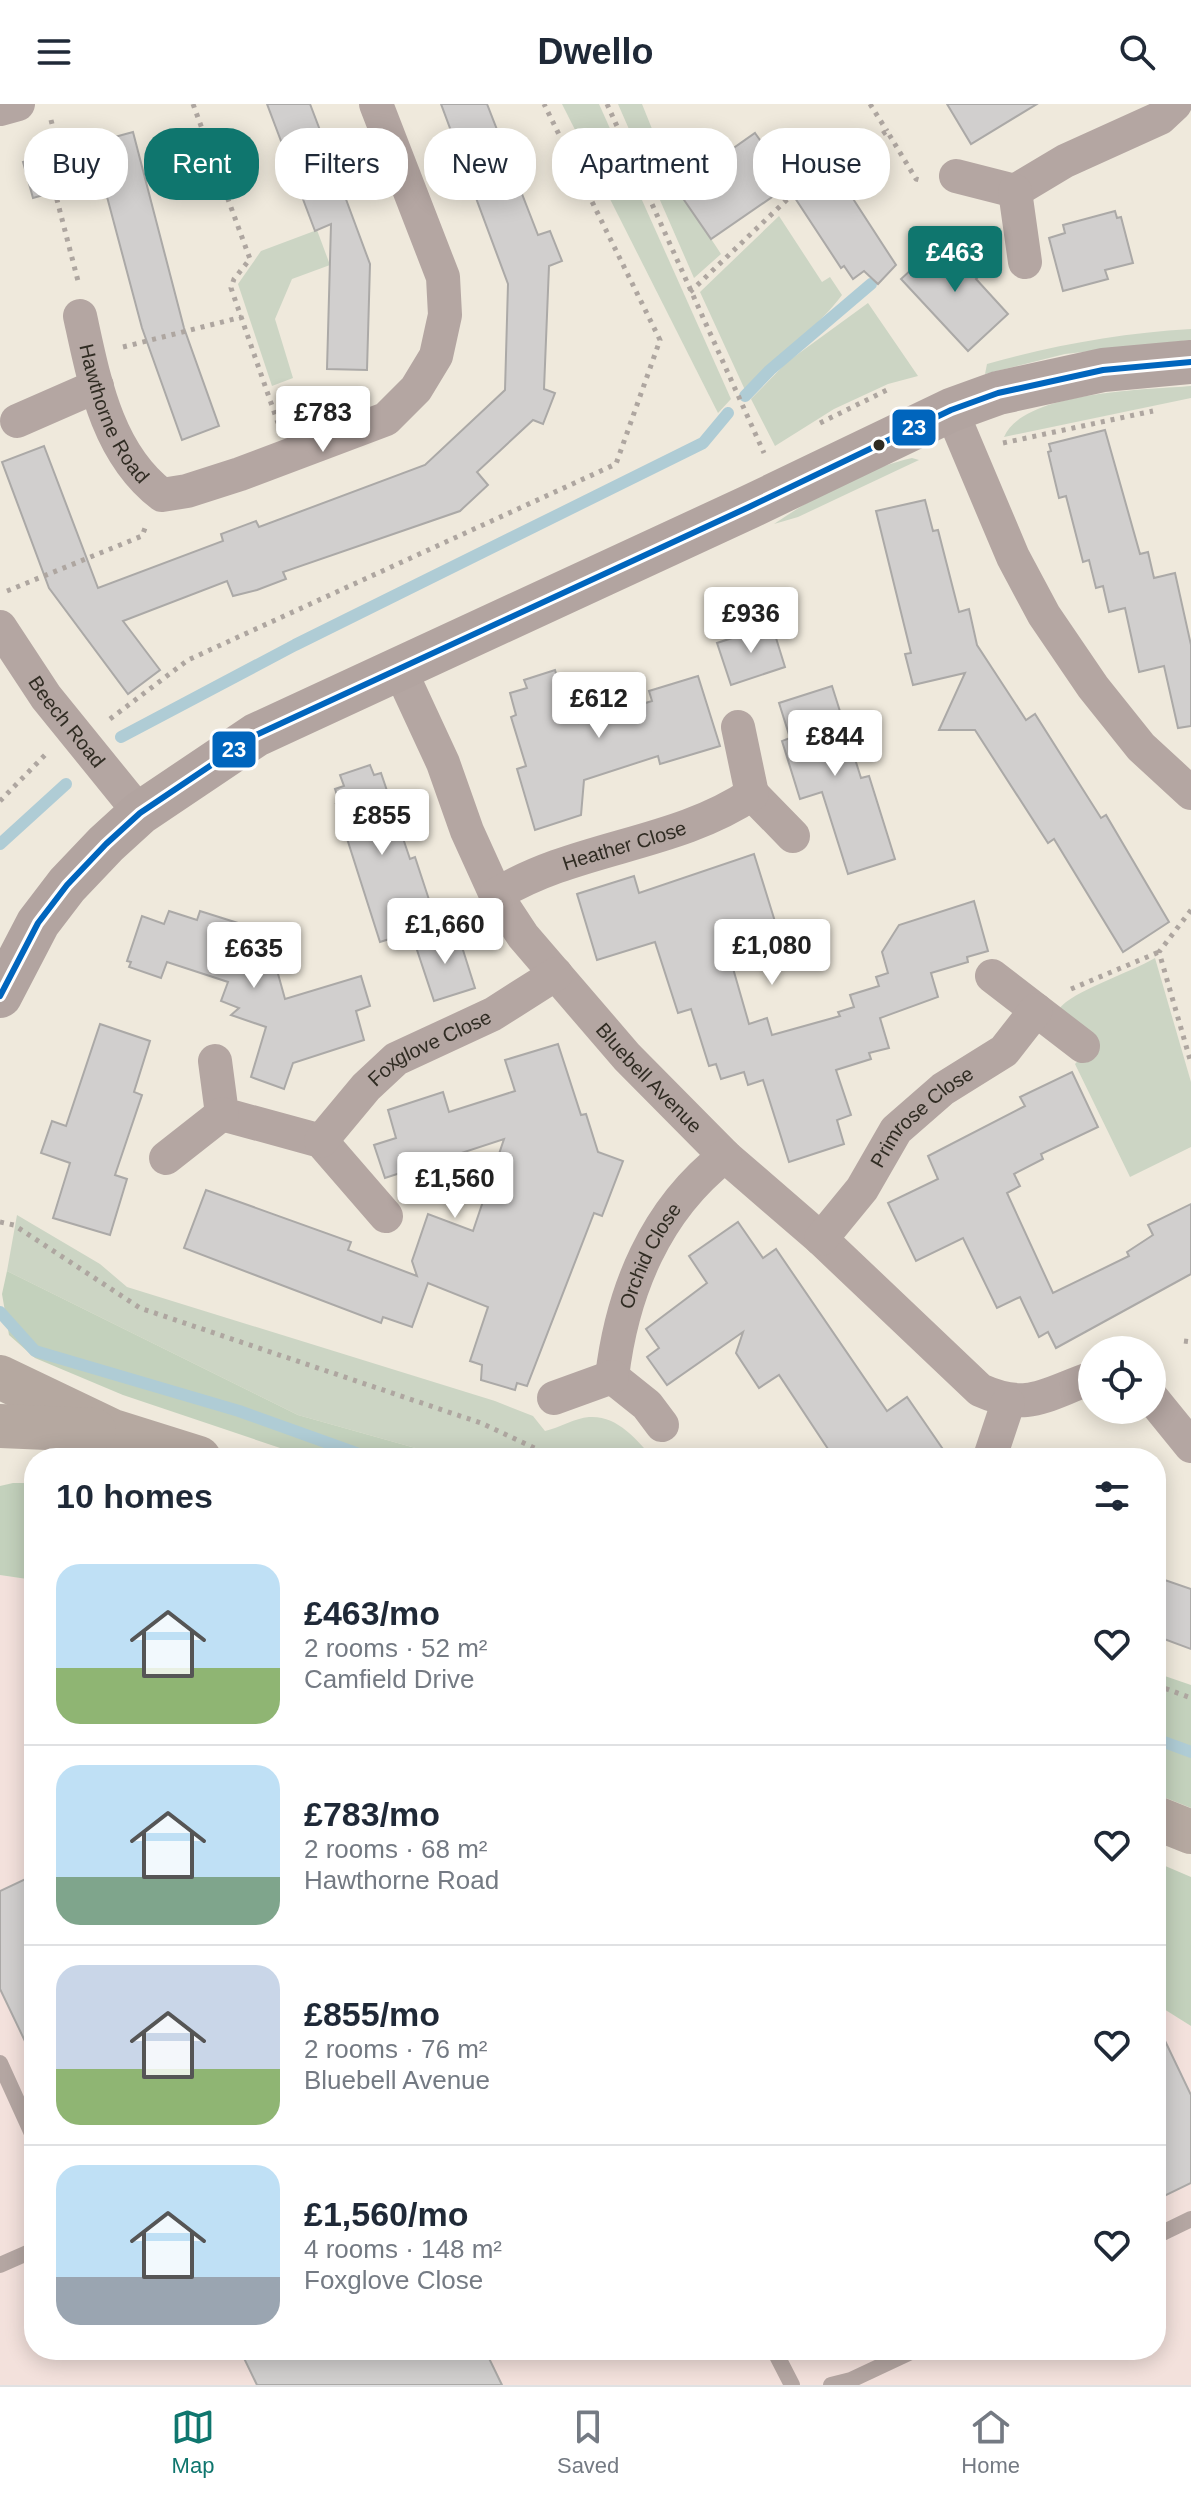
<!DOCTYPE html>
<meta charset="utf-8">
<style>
:root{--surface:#fff;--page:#f6f6f7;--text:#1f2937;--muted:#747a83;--line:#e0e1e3;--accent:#0f766e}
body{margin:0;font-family:Arial,sans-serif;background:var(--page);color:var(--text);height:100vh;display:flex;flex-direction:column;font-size:30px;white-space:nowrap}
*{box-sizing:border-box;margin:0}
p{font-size:26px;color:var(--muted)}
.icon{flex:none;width:44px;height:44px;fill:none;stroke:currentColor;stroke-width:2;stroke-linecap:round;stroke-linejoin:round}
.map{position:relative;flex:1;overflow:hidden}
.details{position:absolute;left:24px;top:1344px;width:1142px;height:912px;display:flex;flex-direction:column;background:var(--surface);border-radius:32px;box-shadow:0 4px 20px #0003}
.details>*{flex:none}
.guide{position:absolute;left:24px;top:24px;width:1144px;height:72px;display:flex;gap:16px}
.buttons{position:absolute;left:1078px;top:1232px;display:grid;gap:16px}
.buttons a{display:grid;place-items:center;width:88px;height:88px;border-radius:50%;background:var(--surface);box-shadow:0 4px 20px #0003;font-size:40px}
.price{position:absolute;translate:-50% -68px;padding:0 18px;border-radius:8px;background:#fff;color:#222;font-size:26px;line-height:52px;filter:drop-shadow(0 2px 4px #0008)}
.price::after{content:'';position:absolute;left:50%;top:48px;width:24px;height:18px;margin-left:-12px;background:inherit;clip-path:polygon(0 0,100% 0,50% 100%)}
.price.selected{background:var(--accent);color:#fff}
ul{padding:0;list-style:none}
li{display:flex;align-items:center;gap:24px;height:200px;padding:0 32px}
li+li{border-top:2px solid var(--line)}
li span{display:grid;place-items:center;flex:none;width:224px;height:160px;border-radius:24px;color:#555}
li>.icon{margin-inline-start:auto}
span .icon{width:96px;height:96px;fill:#fffc;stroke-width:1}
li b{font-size:34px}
h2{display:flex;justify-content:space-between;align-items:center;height:96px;padding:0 32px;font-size:34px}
.pill{padding:0 28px;border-radius:32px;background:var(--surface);box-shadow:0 4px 20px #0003;font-size:28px;line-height:72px}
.pill.selected{background:var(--accent);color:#fff}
header{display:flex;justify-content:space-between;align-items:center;height:104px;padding:0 32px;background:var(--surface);font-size:36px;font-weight:800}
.dock{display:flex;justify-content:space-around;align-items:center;height:112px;border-top:2px solid var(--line);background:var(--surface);font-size:22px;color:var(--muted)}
.dock a{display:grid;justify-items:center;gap:4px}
.dock .selected{color:var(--accent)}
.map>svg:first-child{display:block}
</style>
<header><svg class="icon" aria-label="menu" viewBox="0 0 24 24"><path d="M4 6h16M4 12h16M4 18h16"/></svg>Dwello<svg class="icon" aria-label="search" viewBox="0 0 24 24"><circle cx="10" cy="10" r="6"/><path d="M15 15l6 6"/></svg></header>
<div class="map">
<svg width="1191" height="2281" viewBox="0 0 1191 2281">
<rect width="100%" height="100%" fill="#efe9dc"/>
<polygon fill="#f3e1dc" points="0,1471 34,1476 34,2246 1156,2246 1156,1900 1191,1922 1191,2281 0,2281"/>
<g fill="#ccd5c4">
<polygon points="562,0 599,0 731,295 718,309"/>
<polygon points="618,0 642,0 673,77 721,150 694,174"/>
<path d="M 779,112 L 822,178 L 830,173 L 842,191 C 815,228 773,251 745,286 L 700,188 Z"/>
<polygon points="317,126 330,161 292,175 275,215 293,274 272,282 238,180 261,147"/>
<polygon points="868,199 918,272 888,280 834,305 775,342 751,295 787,258"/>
<path d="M 1191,225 L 1191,236 L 1065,250 L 985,270 L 987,260 C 1055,241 1121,229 1191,225 Z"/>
<path d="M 1191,282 L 1191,294 L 1004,333 C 1024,287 1145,286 1191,282 Z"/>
<path d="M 912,354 L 919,356 L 798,413 L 774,420 C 815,392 864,365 912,354 Z"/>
<path d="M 1155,854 L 1191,978 L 1191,1043 L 1130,1073 L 1075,960 L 1097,936 L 1059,905 C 1072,887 1130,869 1155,854 Z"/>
<path d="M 17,1111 L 100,1160 L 127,1183 L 495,1297 L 533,1312 L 545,1327 C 559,1324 575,1314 589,1313 C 617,1311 636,1335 653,1354 L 451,1354 L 298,1311 L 7,1167 Z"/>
</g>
<g fill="#c3d1bc">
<polygon points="7,1167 298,1311 451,1354 310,1354 123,1291 35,1254 9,1231 2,1190"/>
<polygon points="13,1379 34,1379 34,1476 0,1471 0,1382"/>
<polygon points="1156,1569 1191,1581 1191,1704 1156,1690"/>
<polygon points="1156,1758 1191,1773 1191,1922 1156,1900"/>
</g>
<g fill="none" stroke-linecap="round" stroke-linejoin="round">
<g stroke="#afccd5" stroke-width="12">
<polyline points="745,292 770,266 871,180"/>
<polyline points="121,633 295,541 703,339 728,309"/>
<polyline points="0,740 66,680"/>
<polyline points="0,1208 35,1247 239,1307 370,1354"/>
<polyline points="1156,1635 1191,1648"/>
</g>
</g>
<g fill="#d1cfce" stroke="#aba9a7" stroke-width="2">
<polygon points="267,0 310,0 334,63 370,160 367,266 327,265 331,120 315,127"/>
<polygon points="441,0 487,0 538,131 550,127 562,157 549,162 544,285 555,289 543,320 533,316 477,368 488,381 460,407 283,468 286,475 257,486 233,492 227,477 123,517 160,566 128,590 49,484 2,358 44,342 98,484 223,437 221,430 256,417 259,423 425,361 505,286 508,180"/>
<polygon points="947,0 1037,0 971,40"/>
<polygon points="133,28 184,224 219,322 182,336 142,224 102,74 33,94 23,58"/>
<polygon points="755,29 791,80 711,135 682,93 704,77 698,69"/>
<polygon points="835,67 896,161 878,180 864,167 853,175 844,162 841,164 795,94"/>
<polygon points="1115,107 1117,114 1121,113 1133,159 1105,166 1108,175 1063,187 1049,134 1065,129 1063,121"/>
<polygon points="947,133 981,170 976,175 1008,210 968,247 901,175"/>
<polygon points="1105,326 1140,450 1148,448 1154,474 1175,469 1191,541 1191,622 1178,624 1164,562 1139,568 1125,504 1109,508 1103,482 1096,484 1089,456 1083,458 1066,392 1059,394 1048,348 1051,347 1049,340"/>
<polygon points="925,396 933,427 938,426 959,508 969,505 977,541 1026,616 1035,610 1101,714 1106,711 1169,818 1123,848 1054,735 1048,739 975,626 939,626 965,569 913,581 905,550 911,549 876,407"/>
<polygon points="772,521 785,563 731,581 717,539"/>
<polygon points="555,566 559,579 566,576 579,619 652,597 649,587 698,572 720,642 660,660 658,652 584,676 581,711 535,726 517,665 526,662 511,613 516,611 510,589 527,584 524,576"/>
<polygon points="832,582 861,674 869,672 895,755 848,770 822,688 800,695 782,637 790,634 779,599"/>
<polygon points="370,661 374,671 381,669 410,755 415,753 437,820 380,838 336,700 340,700 335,685 344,682 340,671"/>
<polygon points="754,750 777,824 726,840 749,920 767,914 772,931 840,912 838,908 854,903 850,891 879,882 876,873 888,869 882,848 899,821 974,797 988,847 967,853 968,858 931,869 938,893 880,914 889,944 869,949 871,955 836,966 851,1011 837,1016 844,1040 789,1058 763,976 748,981 744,968 721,975 716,960 709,962 691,905 678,909 655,838 597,856 577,790 634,772 639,789"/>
<polygon points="169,807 197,816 200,807 241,820 239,826 258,834 266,856 275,859 285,895 361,872 370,902 356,907 364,936 293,959 284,985 251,973 266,923 231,911 239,904 221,897 228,878 167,858 161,874 129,863 131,858 127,857 142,812 164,820"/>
<polygon points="457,827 475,884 434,897 415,840"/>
<polygon points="100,920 150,937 134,988 142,991 115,1071 127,1075 110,1131 53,1114 70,1059 41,1049 52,1017 66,1022"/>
<polygon points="558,940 581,1011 586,1010 598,1048 623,1057 602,1112 594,1109 527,1282 517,1279 515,1286 481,1276 482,1261 470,1257 488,1203 428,1179 412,1223 383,1213 381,1219 184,1144 206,1086 351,1138 348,1146 417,1172 412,1157 428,1110 473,1127 504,1035 385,1074 374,1041 396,1034 388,1006 443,988 449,1008 515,987 505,956"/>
<polygon points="1072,968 1098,1023 1041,1050 1043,1055 1014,1070 1020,1082 1007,1089 1053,1189 1129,1152 1127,1148 1153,1131 1148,1121 1191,1100 1191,1170 1056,1244 1048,1228 1039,1233 1020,1193 997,1204 963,1134 916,1157 888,1099 938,1075 928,1052 1025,1002 1020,993"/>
<polygon points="738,1118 763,1154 776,1145 887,1307 907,1293 949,1354 834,1354 779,1271 759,1284 736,1249 743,1228 667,1281 647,1253 659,1244 646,1225 707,1179 689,1152"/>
<polygon points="1156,1473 1191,1485 1191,1545 1156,1532"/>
<polygon points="34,1771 34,1956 0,1885 0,1787"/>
<polygon points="1156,1918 1191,1991 1191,2079 1156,2096"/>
<polygon points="240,2246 485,2246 502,2281 257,2281"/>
</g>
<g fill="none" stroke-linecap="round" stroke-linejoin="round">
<g stroke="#aea6a0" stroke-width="5" stroke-dasharray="4 6" stroke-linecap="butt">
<polyline points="193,0 250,155 234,175 231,184 278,319"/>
<polyline points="607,0 764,349"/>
<polyline points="870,0 887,27"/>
<polyline points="51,16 69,87 56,92 78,177"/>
<polyline points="690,188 796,87 887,27 916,75 920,76"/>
<polyline points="123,243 242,213"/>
<polyline points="820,319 887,286"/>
<polyline points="1003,339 1153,307"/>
<polyline points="7,487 142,432 145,424"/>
<polyline points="110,615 188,556 616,360 660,236 544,0"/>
<polyline points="0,697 45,651"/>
<polyline points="1191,806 1159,848 1191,959"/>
<polyline points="1071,885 1159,848"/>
<polyline points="0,1118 14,1121 140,1204 481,1319 556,1354"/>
<polyline points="1184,1237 1191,1238"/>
<polyline points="1156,1581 1191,1594"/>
</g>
<g stroke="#b4a6a2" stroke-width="16">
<polyline points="0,1959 34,2034"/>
<polyline points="1156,2132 1191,2115"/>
<polyline points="0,2161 34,2146"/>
<polyline points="774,2246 792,2281"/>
<polyline points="831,2281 851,2276 915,2246"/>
</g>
<g stroke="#b4a6a2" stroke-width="34">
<polyline points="0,5 18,0"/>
<polyline points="956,72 1015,87 1065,57 1160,14 1175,0"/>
<polyline points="1015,87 1025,158"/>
<path id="s1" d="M 80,212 C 94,276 107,349 162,391 L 187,387 L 240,370 L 386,315 L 416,285 L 436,252 L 445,211 L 443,173 L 376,0"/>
<polyline points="951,306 1013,453 1044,511 1093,583 1141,643 1191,689"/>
<polyline points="17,317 97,282"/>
<path id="s2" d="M 0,523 L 46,593 L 140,709"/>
<path id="s3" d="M 399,564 L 443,659 L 467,727 L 496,791 L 523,832 L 627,953 L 725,1052 L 821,1135 L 980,1286 C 1029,1308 1045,1290 1092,1274"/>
<polyline points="752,690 793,732"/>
<path id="s4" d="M 496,791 C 575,742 675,742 752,690 L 738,623"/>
<polyline points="992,872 1083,942"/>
<polyline points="215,957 222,1010 321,1037 386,1112"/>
<path id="s5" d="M 321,1037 L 366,983 L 396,955 L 493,910 L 556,870"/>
<polyline points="166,1054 222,1010"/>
<path id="s6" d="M 821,1135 L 862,1085 L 896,1026 L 943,985 L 1004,947 L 1036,906"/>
<path id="s7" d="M 612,1273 C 622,1188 655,1106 725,1052"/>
<polyline points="612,1273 647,1301 662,1321"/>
<polyline points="554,1294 612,1273"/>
<polyline points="1152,1294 1191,1342"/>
<polyline points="990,1353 1008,1299"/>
</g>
<polyline stroke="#b2a4a0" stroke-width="44" points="0,892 38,819 67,781 106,740 140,709 256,631 749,403 951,306 998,289 1103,266 1191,258"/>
<g stroke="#b5a8a0" stroke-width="44">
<polyline points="0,1273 113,1327 199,1354"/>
<polyline points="0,1322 94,1326"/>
<polyline points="1156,1714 1191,1728"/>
</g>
<g stroke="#fff" stroke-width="12">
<polyline id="bus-1" points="0,892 38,819 67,781 106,740 140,709 256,631 749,403 951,306 998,289 1103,266 1191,258"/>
</g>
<use href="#bus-1" stroke="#0065bd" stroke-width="6"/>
</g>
<circle fill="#302c23" stroke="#fff" stroke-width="3" cx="879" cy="341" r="7"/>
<g text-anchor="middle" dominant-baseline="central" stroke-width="6" stroke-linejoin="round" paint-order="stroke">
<g font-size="20" fill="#302c23" stroke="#fff">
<text stroke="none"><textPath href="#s1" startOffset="104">Hawthorne Road</textPath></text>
<text stroke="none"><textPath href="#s2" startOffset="116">Beech Road</textPath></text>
<text stroke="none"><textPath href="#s4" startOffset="138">Heather Close</textPath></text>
<text stroke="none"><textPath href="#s5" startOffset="146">Foxglove Close</textPath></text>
<text stroke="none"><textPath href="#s3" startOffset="486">Bluebell Avenue</textPath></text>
<text stroke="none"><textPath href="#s6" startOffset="160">Primrose Close</textPath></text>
<text stroke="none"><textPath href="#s7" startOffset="128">Orchid Close</textPath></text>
</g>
</g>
<g stroke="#fff" stroke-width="3">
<rect x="891" y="304" width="46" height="39" rx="8" fill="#0065bd"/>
<rect x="211" y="626" width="46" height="39" rx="8" fill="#0065bd"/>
</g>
<g font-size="22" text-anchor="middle" font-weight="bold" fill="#fff">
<text x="914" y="331">23</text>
<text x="234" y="653">23</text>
</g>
</svg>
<div class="buttons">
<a><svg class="icon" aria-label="locate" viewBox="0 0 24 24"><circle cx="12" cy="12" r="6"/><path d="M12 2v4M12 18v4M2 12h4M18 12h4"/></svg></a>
</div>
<b class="price selected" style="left:955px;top:190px">£463</b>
<b class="price" style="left:323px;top:350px">£783</b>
<b class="price" style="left:751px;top:551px">£936</b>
<b class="price" style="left:599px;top:636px">£612</b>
<b class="price" style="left:835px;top:674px">£844</b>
<b class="price" style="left:382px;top:753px">£855</b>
<b class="price" style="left:445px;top:862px">£1,660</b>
<b class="price" style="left:772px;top:883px">£1,080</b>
<b class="price" style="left:254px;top:886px">£635</b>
<b class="price" style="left:455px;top:1116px">£1,560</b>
<div class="guide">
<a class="pill">Buy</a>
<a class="pill selected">Rent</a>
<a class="pill">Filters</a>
<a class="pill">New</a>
<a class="pill">Apartment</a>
<a class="pill">House</a>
</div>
<section class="details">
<h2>10 homes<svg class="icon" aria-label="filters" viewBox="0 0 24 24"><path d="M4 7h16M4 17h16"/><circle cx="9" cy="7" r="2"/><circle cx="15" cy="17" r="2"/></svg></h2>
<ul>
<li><span style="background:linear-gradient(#bfe0f5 65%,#8fb573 0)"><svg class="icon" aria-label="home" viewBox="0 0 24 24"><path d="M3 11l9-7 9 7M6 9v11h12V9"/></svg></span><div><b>£463/mo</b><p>2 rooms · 52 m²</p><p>Camfield Drive</p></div><svg class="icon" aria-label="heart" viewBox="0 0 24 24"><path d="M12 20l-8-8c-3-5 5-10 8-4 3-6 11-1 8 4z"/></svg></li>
<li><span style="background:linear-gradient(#bfe0f5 70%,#7fa58c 0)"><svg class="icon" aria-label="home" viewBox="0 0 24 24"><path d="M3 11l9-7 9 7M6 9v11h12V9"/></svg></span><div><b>£783/mo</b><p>2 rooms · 68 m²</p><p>Hawthorne Road</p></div><svg class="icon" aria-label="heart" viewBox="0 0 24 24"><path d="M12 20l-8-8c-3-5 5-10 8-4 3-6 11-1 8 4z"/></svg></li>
<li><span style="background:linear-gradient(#c9d6e8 65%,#8fb573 0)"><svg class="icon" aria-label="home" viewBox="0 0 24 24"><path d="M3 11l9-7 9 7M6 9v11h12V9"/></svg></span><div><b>£855/mo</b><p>2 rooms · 76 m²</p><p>Bluebell Avenue</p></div><svg class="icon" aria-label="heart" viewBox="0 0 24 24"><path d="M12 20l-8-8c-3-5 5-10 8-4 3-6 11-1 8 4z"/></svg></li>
<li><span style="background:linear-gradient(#bfe0f5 70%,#9aa5b1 0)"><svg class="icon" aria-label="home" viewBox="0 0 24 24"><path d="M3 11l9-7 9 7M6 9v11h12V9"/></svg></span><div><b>£1,560/mo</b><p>4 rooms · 148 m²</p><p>Foxglove Close</p></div><svg class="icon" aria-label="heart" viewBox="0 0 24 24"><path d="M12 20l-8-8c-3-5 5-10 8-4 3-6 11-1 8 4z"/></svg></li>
</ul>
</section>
</div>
<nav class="dock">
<a class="selected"><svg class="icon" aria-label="map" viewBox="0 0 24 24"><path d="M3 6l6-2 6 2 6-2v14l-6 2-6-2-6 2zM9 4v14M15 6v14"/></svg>Map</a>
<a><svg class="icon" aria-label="saved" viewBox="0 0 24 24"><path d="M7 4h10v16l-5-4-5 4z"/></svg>Saved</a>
<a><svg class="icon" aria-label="home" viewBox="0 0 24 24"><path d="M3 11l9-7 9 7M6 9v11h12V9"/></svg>Home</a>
</nav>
